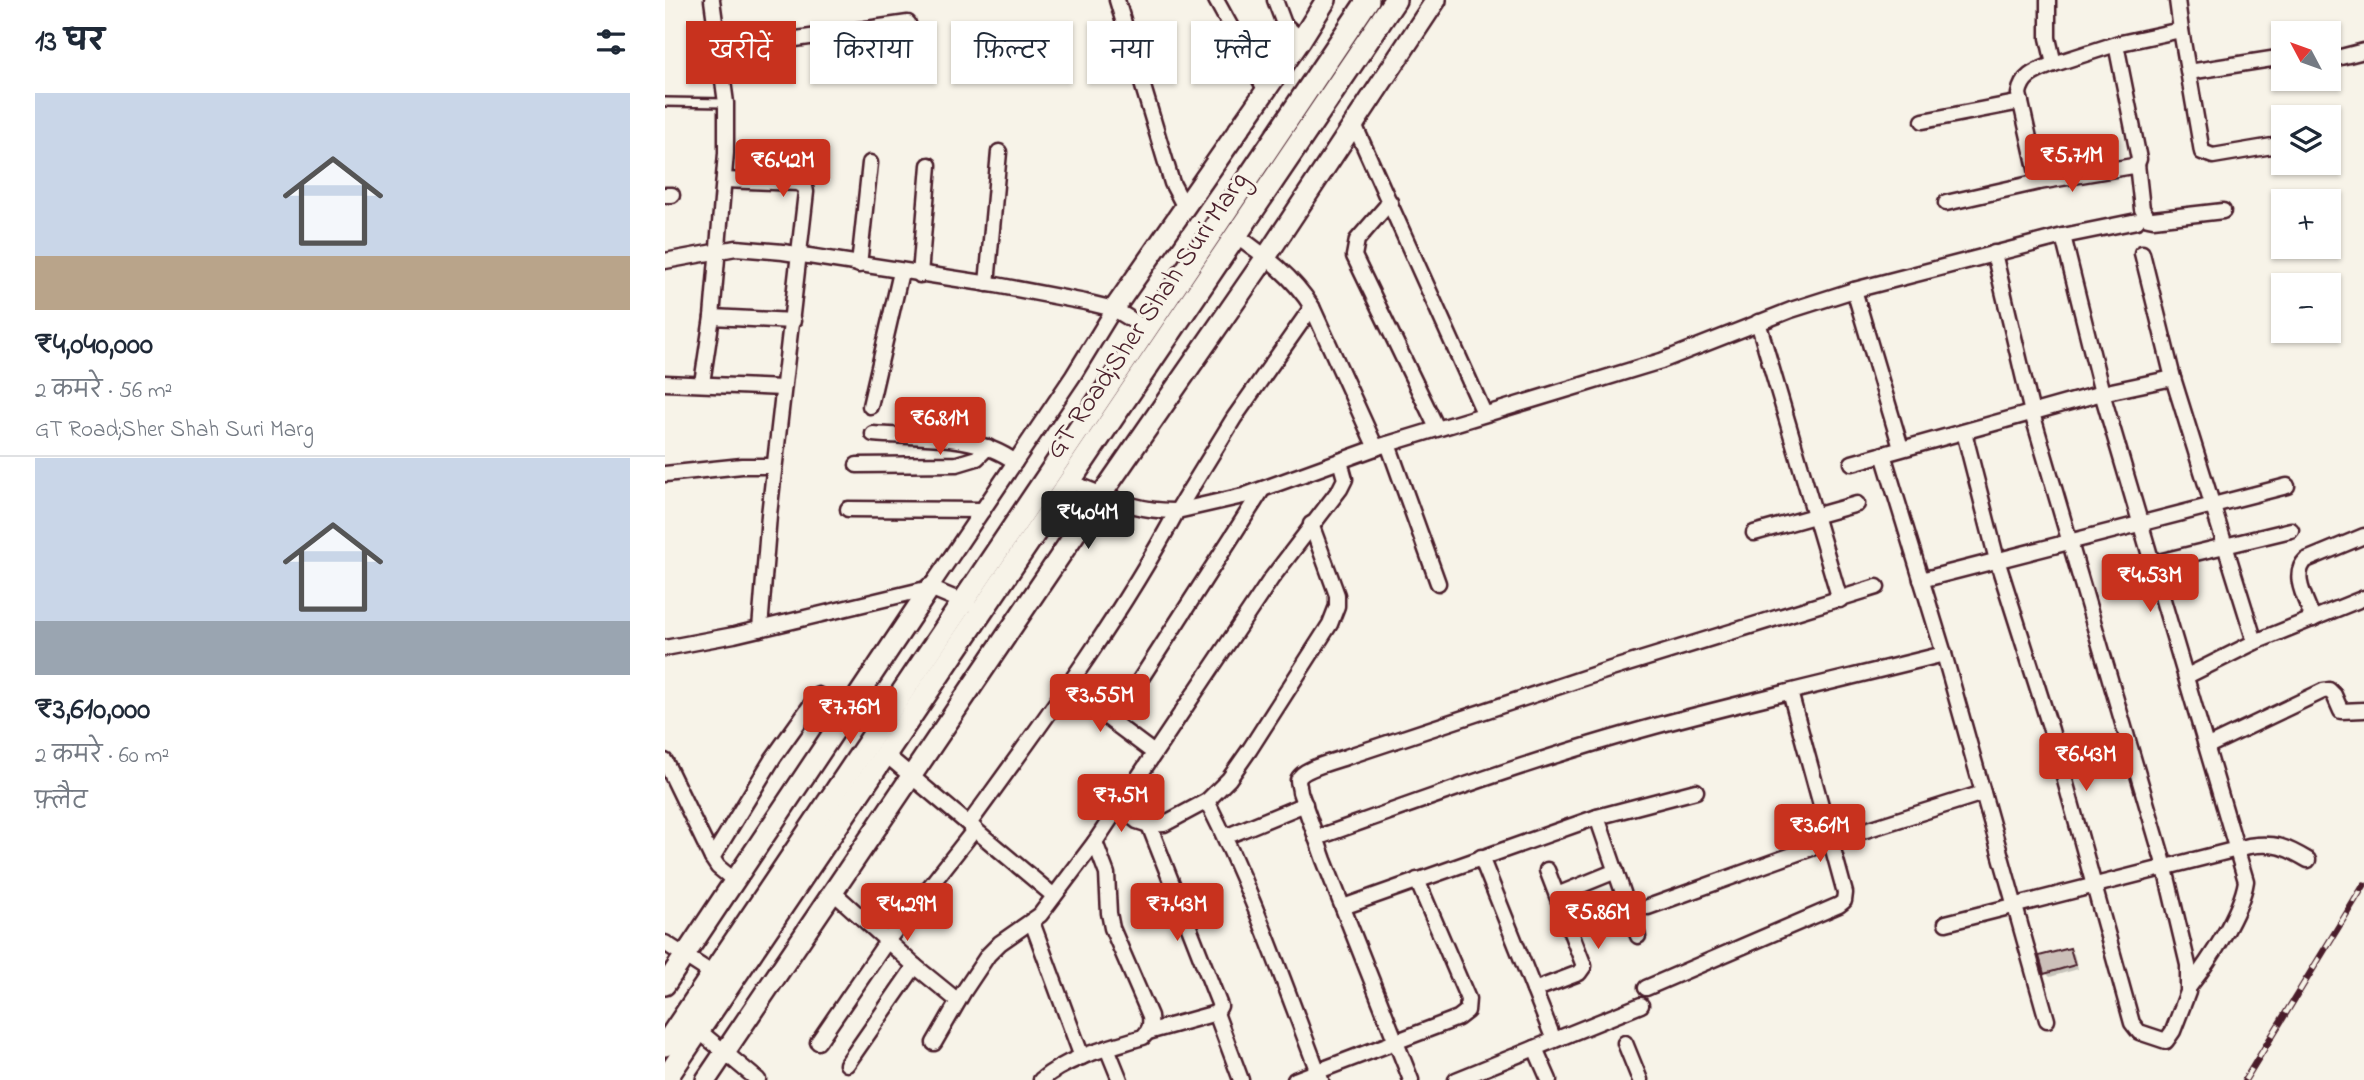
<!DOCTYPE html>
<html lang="hi">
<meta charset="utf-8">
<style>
:root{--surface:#fff;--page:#f2f2f3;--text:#1f2937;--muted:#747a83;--line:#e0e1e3;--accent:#c8321e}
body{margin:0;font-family:"Indie Flower","Playpen Sans Deva",sans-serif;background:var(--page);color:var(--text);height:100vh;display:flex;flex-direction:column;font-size:26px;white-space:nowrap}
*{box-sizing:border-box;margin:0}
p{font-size:23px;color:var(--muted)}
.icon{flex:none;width:38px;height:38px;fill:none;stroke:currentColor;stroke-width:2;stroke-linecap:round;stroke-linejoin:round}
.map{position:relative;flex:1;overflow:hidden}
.sheet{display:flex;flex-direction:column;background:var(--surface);width:665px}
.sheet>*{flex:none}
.hud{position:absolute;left:21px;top:21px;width:665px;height:63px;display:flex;gap:14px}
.needle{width:46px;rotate:311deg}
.tools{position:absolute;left:1606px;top:21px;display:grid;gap:14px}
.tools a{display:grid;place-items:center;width:70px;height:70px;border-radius:0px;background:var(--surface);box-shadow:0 2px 5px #0004;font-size:35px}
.price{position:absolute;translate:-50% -60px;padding:0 16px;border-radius:7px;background:var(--accent);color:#fff;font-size:23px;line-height:46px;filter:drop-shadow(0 2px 4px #0008)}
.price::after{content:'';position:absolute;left:50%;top:42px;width:21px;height:16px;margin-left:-10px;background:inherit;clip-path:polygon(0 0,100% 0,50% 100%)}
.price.active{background:#222;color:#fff}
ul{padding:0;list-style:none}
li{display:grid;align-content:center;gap:14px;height:371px;padding:0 35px}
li+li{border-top:2px solid var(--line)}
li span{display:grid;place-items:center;height:217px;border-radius:0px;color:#555}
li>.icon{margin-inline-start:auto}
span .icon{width:126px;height:126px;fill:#fffc;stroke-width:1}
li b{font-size:30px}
h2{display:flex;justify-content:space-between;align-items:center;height:84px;padding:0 35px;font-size:30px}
.chip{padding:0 24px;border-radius:0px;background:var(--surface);box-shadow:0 2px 5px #0004;font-size:24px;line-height:63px}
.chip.active{background:var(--accent);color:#fff}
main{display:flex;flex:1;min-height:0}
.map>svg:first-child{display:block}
</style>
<main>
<section class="sheet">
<h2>13 घर<svg class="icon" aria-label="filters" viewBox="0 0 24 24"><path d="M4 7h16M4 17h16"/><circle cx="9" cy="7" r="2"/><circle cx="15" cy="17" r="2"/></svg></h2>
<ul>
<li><span style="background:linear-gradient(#c9d6e8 75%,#b9a48a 0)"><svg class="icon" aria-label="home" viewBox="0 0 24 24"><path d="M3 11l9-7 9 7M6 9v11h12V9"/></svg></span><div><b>₹4,040,000</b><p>2 कमरे · 56 m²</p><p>GT Road;Sher Shah Suri Marg</p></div></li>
<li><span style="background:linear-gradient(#c9d6e8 75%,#9aa5b1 0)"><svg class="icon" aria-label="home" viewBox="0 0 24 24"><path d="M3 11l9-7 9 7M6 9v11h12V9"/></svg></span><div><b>₹3,610,000</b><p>2 कमरे · 60 m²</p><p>फ़्लैट</p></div></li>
</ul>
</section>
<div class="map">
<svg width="1699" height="1080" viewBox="0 0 1699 1080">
<rect width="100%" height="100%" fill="#f7f3e8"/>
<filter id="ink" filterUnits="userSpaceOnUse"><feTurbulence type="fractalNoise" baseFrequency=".0143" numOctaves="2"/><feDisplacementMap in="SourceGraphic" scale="14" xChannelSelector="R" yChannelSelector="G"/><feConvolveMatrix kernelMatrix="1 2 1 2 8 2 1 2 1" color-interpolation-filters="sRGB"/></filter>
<g filter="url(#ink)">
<polygon fill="#0003" points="1404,950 1409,954 1413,969 1385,977 1381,973"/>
<polygon fill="#ccbfb9" stroke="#4a1f2b" stroke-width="2" points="1405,948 1410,965 1379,974 1374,956"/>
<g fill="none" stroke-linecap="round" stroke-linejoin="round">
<g stroke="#4a1f2b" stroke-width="12">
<polyline id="service" points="0,102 61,103"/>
</g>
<g stroke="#4a1f2b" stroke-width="19">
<g id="minor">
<polyline points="452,0 507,183 516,200 522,204"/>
<polyline points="551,0 601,91"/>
<polyline points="610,0 619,24 636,40"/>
<polyline points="1383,0 1383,38 1389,64 1451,44 1516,30 1512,0"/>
<polyline points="1516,30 1537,152 1548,156 1619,144"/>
<polyline points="54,50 243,23"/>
<polyline points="1664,60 1699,51"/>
<path d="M 1389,64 C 1372,71 1357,75 1354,94 L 1374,182 L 1468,166 L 1472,164 L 1474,159 L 1451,44"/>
<polyline points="1524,72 1619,57"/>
<polyline points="1258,121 1356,102"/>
<polyline points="689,124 819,413"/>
<polyline points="1472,164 1477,209 1483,218 1488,219 1558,211"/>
<polyline points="60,180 133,183 140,187 141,192 104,515 95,629"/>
<polyline points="0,195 7,195"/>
<polyline points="725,202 692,240 689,256 772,428"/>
<polyline points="1281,203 1374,182"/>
<path d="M 571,235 C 600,256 628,276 647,307 L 711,448"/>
<path d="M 1398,236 L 1437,393 L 1581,881 C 1576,914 1544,961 1524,987"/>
<polyline points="1477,253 1508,378 1590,642"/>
<polyline points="0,261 71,248 118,252 331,285 420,302 449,309 482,329"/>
<polyline points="194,265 205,163"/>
<polyline points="255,275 264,165"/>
<polyline points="322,284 334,152"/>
<polyline points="1189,290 1236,448"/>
<polyline points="47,317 128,321"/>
<polyline points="1093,322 1175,600"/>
<polyline points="0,383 118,388"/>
<polyline points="37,383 47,317 61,153 61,103 47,0"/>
<polyline points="205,406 236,272"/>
<polyline points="1299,432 1332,560 1386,730 1467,1023 1474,1032 1501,1041 1508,1031 1523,992 1523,965 1498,860 1367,413 1329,253"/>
<path d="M 208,434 C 254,438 311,433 350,462"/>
<polyline points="723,444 773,583"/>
<polyline points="1218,454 1279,654 1382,1020"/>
<polyline points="1187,463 1437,393 1508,378"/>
<polyline points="192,465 292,464 312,458 323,447"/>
<polyline points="0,474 77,466 109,466"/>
<path d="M 405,482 C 443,496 469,512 512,511 L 569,418 L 647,307"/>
<polyline points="183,509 318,510"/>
<polyline points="1089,533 1192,504"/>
<polyline points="1489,563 1626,530"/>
<polyline points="1256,580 1622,486"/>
<polyline points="265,588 408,376 449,309"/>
<path d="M 1648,619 C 1642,601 1625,575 1641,560 L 1699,536"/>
<polyline points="0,648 69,635 265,588 303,604"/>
<polyline points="1522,676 1590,642 1699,598"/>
<polyline points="401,687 489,753"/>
<polyline points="448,722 597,490"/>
<polyline points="1543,746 1658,691 1664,690 1669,695 1676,711 1699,710"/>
<polyline points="220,754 389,896"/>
<polyline points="0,761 47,858 53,867 70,881"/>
<path d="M 542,801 C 587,890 620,986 656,1080"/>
<polyline points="454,807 472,821 484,825 499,824 542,801 564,779 585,749 665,624 672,606 672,595 646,524"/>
<polyline points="932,817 973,936"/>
<path d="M 304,824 C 377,723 453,621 512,511 L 578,496 L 716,446 L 996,361 L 1126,310 L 1189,290 L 1398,236 L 1472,221"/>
<polyline points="560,837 640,804"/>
<path d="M 651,838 C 763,798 875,757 990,726 C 1086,700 1183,678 1279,654"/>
<polyline points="816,857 889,1040"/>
<polyline points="47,858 108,758 153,695"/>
<polyline points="168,892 250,966"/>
<polyline points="892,895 951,871"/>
<polyline points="678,907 932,817 1031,791"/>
<polyline points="983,907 1166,841 1318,793"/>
<polyline points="367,922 417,1057"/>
<path d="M 1281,923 L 1584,846 C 1610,842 1621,847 1643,860"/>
<polyline points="0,943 48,974"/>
<polyline points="981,988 1174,905 1179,901 1180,893 1125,692"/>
<polyline points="869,990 914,973 919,966 882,870"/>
<polyline points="551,1013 576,1080"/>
<polyline points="34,1031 93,1080"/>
<polyline points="483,1032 551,1013 555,1006 484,825"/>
<polyline points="153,1042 222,941 310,829"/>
<polyline points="269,1043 299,991 323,955 335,943 375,915 430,842 606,579 675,489 680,479 675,461"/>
<polyline points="960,1043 975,1080"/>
<polyline points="442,1048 455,1080"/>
<polyline points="870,1048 884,1080"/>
<polyline points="182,1064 250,966 293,1001"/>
<path d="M 376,1080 C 405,1056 443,1048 478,1037 C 485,1030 486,1025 485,1016 L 447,928 L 444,913 L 442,874 L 430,842"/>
<polyline points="630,1080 793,1018 802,1011 803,999 752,880"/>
<path d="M 746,1080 L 659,860 L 635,792 C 635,789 633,783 633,780 C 636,769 670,761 681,757 L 946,669 L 1212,587"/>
<polyline points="791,1080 976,1005"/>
</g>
</g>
<g stroke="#4a1f2b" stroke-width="24">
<g id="secondary">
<polyline points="449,309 636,40 661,0"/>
<polyline points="0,985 265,588"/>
<polyline points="41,1080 437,494 601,257 771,0"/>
</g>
</g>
<g stroke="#4a1f2b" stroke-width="26">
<g id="primary">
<polyline points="0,1045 703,0"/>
<polyline points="0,1080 730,0"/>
</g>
</g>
<use href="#service" stroke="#f7f3e8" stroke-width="7"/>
<use href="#minor" stroke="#f7f3e8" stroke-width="14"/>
<use href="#secondary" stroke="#f7f3e8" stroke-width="19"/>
<use href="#primary" stroke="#f7f3e8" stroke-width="21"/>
<g stroke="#4a1f2b" stroke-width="7">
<polyline id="rail" points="1580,1080 1699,885"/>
</g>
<use href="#rail" stroke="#f7f3e8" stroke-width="4.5" stroke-dasharray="13" stroke-linecap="butt"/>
</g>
</g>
<g text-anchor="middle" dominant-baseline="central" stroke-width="6" stroke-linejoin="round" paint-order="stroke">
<g font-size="28" fill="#4a1f2b" stroke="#f7f3e8">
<text transform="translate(483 316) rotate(-56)">GT Road;Sher Shah Suri Marg</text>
</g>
</g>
</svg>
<div class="tools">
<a><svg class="needle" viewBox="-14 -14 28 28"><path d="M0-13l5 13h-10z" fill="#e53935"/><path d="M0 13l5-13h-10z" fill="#747a83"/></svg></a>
<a><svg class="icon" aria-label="layers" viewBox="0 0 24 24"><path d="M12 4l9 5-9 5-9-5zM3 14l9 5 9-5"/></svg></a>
<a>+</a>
<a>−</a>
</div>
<b class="price" style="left:1407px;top:194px">₹5.71M</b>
<b class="price" style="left:118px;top:199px">₹6.42M</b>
<b class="price" style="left:275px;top:457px">₹6.81M</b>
<b class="price active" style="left:423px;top:551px">₹4.04M</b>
<b class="price" style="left:1485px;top:614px">₹4.53M</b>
<b class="price" style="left:435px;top:734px">₹3.55M</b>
<b class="price" style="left:185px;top:746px">₹7.76M</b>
<b class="price" style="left:1421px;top:793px">₹6.43M</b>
<b class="price" style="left:456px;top:834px">₹7.5M</b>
<b class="price" style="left:1155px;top:864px">₹3.61M</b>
<b class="price" style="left:242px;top:943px">₹4.29M</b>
<b class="price" style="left:512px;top:943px">₹7.43M</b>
<b class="price" style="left:933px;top:951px">₹5.86M</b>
<div class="hud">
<a class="chip active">खरीदें</a>
<a class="chip">किराया</a>
<a class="chip">फ़िल्टर</a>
<a class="chip">नया</a>
<a class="chip">फ़्लैट</a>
</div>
</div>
</main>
